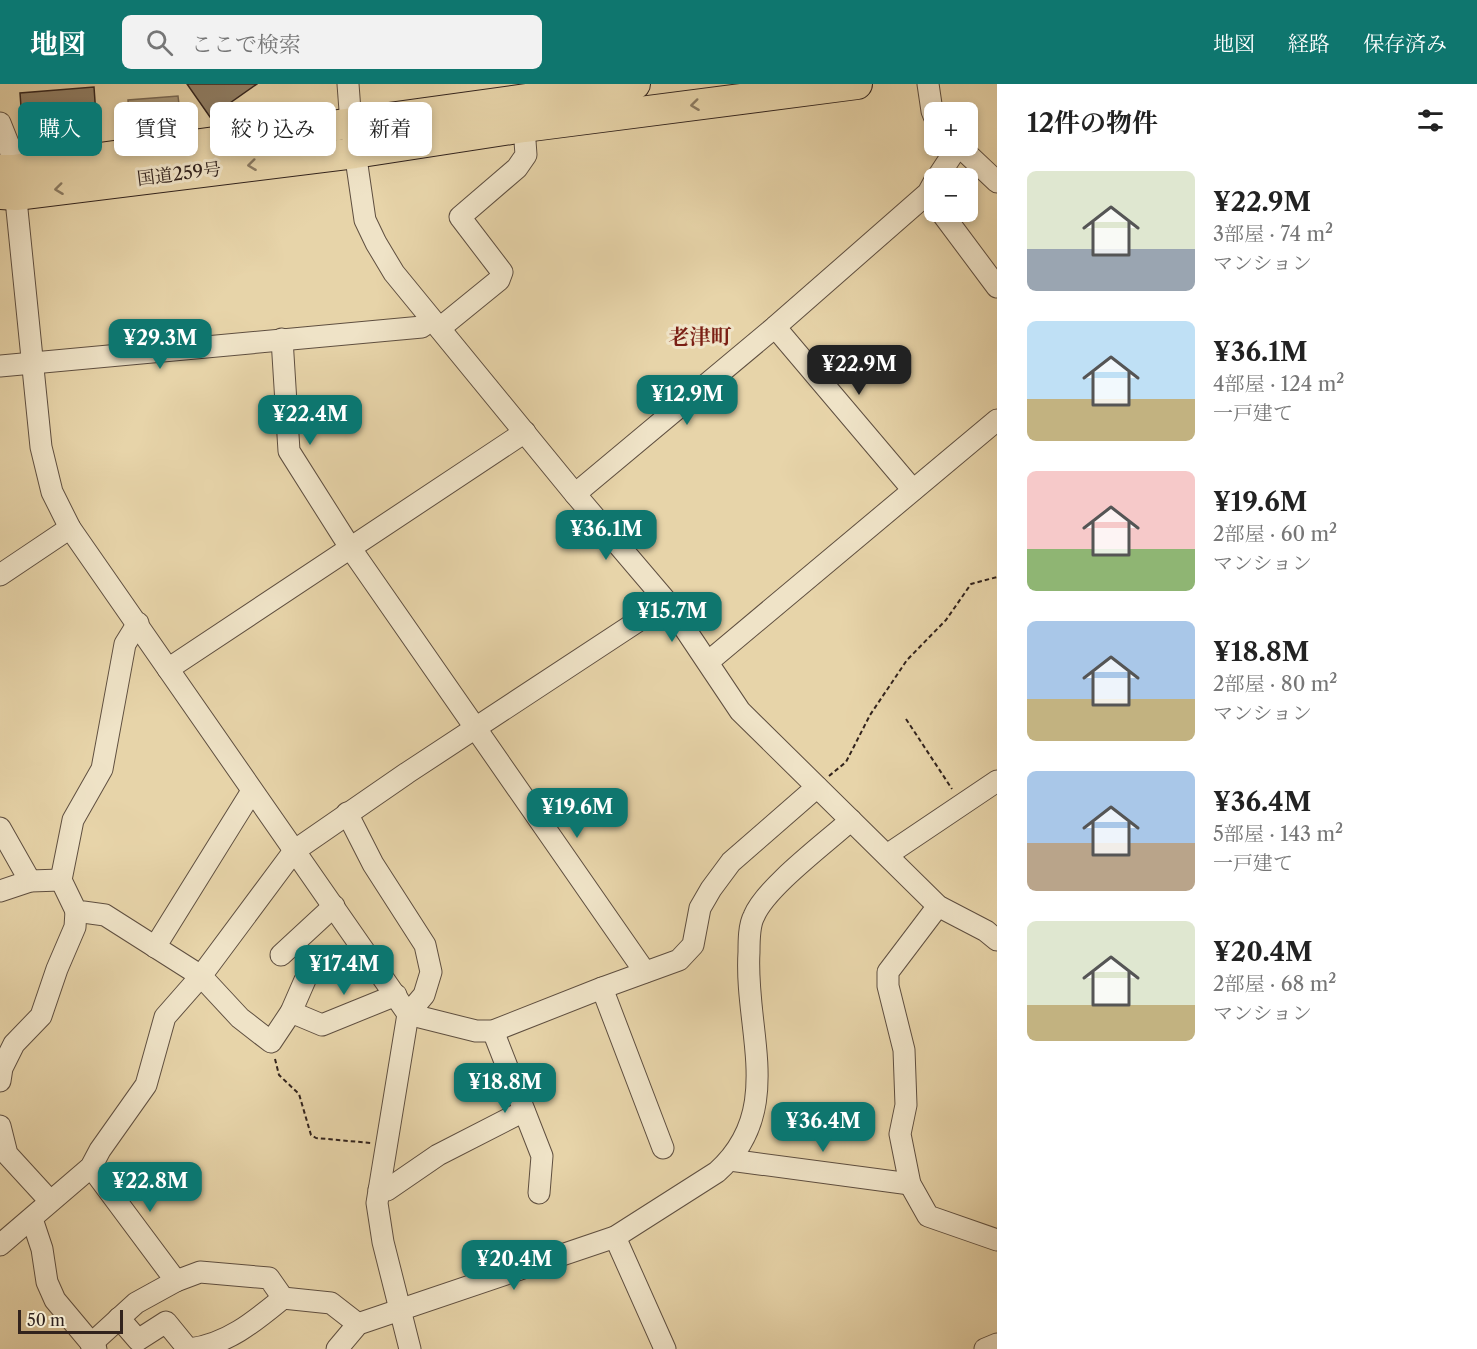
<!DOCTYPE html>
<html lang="ja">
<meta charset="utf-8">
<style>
:root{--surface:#fff;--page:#f2f2f2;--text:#222;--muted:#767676;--accent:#0f766e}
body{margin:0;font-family:"Libre Caslon Text","Noto Serif JP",serif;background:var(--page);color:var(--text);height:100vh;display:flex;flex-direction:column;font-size:22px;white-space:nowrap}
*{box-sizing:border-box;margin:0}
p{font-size:20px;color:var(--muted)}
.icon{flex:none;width:33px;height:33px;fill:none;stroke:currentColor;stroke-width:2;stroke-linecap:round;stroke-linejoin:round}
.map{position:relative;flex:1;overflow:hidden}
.details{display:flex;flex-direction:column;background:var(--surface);width:480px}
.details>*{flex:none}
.banner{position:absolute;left:18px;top:18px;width:570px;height:54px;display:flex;gap:12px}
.controls{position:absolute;left:924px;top:18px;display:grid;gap:12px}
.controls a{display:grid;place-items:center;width:54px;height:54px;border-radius:9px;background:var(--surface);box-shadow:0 3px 9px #0003;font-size:30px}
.scale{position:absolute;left:18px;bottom:15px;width:105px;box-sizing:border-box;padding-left:6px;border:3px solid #32231d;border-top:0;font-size:16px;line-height:21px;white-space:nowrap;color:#32231d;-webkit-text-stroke:4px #efe3c7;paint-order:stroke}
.price{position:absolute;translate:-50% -51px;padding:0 14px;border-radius:12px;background:var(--accent);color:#fff;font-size:20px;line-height:39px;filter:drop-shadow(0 2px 3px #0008)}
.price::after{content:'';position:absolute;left:50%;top:36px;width:18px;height:14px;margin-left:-9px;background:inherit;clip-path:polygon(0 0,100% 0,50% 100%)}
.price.selected{background:#222;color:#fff}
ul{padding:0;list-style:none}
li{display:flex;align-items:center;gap:18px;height:150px;padding:0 30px}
li span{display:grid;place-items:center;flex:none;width:168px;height:120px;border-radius:9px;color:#555}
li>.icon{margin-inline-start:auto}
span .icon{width:72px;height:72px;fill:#fffc;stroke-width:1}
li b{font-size:26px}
h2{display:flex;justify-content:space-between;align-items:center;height:72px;padding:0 30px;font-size:26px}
.chip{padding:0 21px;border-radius:9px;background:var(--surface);box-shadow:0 3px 9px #0003;font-size:21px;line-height:54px}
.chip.selected{background:var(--accent);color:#fff}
header{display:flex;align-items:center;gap:36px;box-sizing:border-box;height:84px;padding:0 30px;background:var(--accent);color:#fff}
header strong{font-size:28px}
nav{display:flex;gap:33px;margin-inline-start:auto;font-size:21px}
.search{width:420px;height:54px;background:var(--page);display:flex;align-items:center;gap:15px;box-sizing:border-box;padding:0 21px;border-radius:9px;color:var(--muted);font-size:22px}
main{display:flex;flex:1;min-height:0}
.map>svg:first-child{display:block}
</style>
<header>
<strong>地図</strong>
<div class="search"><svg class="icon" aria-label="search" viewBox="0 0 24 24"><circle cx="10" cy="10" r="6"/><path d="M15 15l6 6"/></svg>ここで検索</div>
<nav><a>地図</a><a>経路</a><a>保存済み</a></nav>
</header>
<main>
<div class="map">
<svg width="997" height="1265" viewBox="0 0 997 1265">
<rect width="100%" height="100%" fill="#e7d4a9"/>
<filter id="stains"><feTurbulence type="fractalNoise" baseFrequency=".00333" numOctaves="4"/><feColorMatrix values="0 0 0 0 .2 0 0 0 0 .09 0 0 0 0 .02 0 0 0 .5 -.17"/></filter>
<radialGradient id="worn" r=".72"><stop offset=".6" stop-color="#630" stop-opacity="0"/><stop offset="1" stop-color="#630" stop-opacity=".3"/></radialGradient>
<polygon fill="#a99879" stroke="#796954" stroke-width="1.5" points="178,12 181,38 130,42 128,16"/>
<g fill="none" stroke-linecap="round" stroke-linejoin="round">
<polygon stroke="#6e5e4b" stroke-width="1.5" points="171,19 174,29 172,32 139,36 136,34 135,24 137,22"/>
</g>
<g fill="#907f66" stroke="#32231d" stroke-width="1.5">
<polygon points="187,0 257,0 210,33"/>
<polygon points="94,3 97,46 23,51 20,9"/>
</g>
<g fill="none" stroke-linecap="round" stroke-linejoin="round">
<g stroke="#5f4f40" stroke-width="23">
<g id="minor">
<polyline points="348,0 351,40 365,136 376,159 394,189 575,410 667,518 740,627 938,822 986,847 997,856"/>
<polyline points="928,0 932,27 934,32"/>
<polyline points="0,39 10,64 13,86 41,363 52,408 70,444 408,930 476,947 493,947 602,904 679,876 693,861 700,824 711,805 731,778 817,703"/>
<polyline points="959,62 997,98"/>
<polyline points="937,94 958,62"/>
<polyline points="941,128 997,203"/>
<polyline points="775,243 913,406"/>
<polyline points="440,244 499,196 502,188 460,133 517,84 526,71 524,43"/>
<polyline points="282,255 289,367 351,465 645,888"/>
<polyline points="0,282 422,243 431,235"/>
<polyline points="575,410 775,243 928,109 934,98"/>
<polyline points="0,491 70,444"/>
<polyline points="138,539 125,560 102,685 73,736 61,796 76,827 105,831 201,892 240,934 271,958 291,928 305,896"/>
<polyline points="708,578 997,336"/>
<polyline points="168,585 525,348"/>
<polyline points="347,729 373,780 425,861 431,888 424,911 408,930 377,1119 383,1158 410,1265"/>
<polyline points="0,744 30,797"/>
<polyline points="887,771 997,697"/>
<polyline points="0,807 30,797 61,796"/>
<polyline points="938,822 888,888 888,902 904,966 906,1021 900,1050 910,1100 928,1132 997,1156"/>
<polyline points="155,863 252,707"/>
<polyline points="281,871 334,822"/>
<polyline points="602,904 663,1064"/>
<polyline points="291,928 322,941 396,911"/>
<polyline points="493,947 542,1072 539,1109"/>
<polyline points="0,997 2,984 14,960 41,932 57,885 75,843 76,827"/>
<polyline points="0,1042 7,1070 50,1117"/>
<polyline points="730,1076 910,1100"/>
<polyline points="91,1083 176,1197"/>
<polyline points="379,1106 387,1106 438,1071 524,1027"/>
<polyline points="32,1135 42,1165 47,1198 55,1216 96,1265"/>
<polyline points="615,1153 665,1265"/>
<polyline points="0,1161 91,1083 100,1066 146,1001 165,933 201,892 294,767 407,689 667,518"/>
<polyline points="119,1234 138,1256 166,1238 188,1265"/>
<polyline points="91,1260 136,1219 176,1197 200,1188 269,1194 283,1214"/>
<path d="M 190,1265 C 228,1260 255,1237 283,1214 L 331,1219 L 358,1240"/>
<path d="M 337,1265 L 358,1240 L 615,1153 L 717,1088 C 786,1026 744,946 749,868 C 749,857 749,841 754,832 C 766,803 827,758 851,736"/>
<polyline points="985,1265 997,1260"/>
</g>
</g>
<g stroke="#32231d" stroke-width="32">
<g id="highway">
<polyline points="0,86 13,86 635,0"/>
<polyline points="0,110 16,111 355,69 524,43 857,0"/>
</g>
</g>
<g stroke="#32231d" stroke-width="2" stroke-dasharray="4.5 3" stroke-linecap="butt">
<polyline points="906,635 952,705"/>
<polyline points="829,692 846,678 870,631 907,576 946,536 971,500 997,493"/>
<polyline points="275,975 279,991 299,1010 311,1051 316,1054 371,1059"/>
</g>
<use href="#minor" stroke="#efe3c7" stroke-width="21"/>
<use href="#highway" stroke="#e7d4a9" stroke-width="30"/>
</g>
<defs><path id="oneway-chevron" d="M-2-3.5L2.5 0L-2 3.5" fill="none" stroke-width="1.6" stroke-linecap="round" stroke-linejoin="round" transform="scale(1.5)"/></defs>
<g stroke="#8c7c63">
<use href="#oneway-chevron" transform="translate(695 21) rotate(173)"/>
<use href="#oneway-chevron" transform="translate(252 81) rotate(173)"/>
<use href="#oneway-chevron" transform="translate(59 105) rotate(173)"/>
</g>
<g text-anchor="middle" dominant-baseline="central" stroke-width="6" stroke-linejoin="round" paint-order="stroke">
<g font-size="18" fill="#32231d" stroke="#efe3c7">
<text transform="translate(179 90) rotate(-7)">国道259号</text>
</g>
<g font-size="21" font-weight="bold" fill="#7a1f14" stroke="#efe3c7">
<text x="700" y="252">老津町</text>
</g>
</g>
<rect width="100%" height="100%" filter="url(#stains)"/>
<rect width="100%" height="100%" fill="url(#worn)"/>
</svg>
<div class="controls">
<a>+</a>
<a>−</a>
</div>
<div class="scale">50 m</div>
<b class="price" style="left:160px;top:286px">¥29.3M</b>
<b class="price selected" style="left:859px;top:312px">¥22.9M</b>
<b class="price" style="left:687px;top:342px">¥12.9M</b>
<b class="price" style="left:310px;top:362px">¥22.4M</b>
<b class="price" style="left:606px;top:477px">¥36.1M</b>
<b class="price" style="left:672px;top:559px">¥15.7M</b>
<b class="price" style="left:577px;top:755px">¥19.6M</b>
<b class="price" style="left:344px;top:912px">¥17.4M</b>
<b class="price" style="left:505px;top:1030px">¥18.8M</b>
<b class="price" style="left:823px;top:1069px">¥36.4M</b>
<b class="price" style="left:150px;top:1129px">¥22.8M</b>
<b class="price" style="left:514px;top:1207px">¥20.4M</b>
<div class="banner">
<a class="chip selected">購入</a>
<a class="chip">賃貸</a>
<a class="chip">絞り込み</a>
<a class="chip">新着</a>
</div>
</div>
<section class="details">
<h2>12件の物件<svg class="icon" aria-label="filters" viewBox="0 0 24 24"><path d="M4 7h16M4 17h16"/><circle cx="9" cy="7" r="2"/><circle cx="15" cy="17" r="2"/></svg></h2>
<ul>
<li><span style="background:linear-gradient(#dfe7d0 65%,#9aa5b1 0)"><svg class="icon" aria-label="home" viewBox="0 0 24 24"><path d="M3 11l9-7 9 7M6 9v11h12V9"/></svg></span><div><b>¥22.9M</b><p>3部屋 · 74 m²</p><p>マンション</p></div></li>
<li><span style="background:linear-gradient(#bfe0f5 65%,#c2b280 0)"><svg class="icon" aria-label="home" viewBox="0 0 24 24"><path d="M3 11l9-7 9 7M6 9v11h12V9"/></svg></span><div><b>¥36.1M</b><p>4部屋 · 124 m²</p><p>一戸建て</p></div></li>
<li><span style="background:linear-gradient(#f6c9c9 65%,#8fb573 0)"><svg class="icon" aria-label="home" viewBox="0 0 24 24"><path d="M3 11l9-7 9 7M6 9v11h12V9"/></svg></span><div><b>¥19.6M</b><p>2部屋 · 60 m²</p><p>マンション</p></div></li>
<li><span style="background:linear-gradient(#a9c7e8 65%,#c2b280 0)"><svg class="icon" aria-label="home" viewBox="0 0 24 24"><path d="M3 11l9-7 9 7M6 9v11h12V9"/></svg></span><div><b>¥18.8M</b><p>2部屋 · 80 m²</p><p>マンション</p></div></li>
<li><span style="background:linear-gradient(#a9c7e8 60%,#b9a48a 0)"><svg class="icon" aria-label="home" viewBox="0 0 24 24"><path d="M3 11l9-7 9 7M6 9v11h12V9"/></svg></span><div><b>¥36.4M</b><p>5部屋 · 143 m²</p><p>一戸建て</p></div></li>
<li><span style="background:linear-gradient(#dfe7d0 70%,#c2b280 0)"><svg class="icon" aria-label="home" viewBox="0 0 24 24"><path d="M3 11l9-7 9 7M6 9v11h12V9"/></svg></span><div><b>¥20.4M</b><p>2部屋 · 68 m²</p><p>マンション</p></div></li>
</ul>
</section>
</main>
